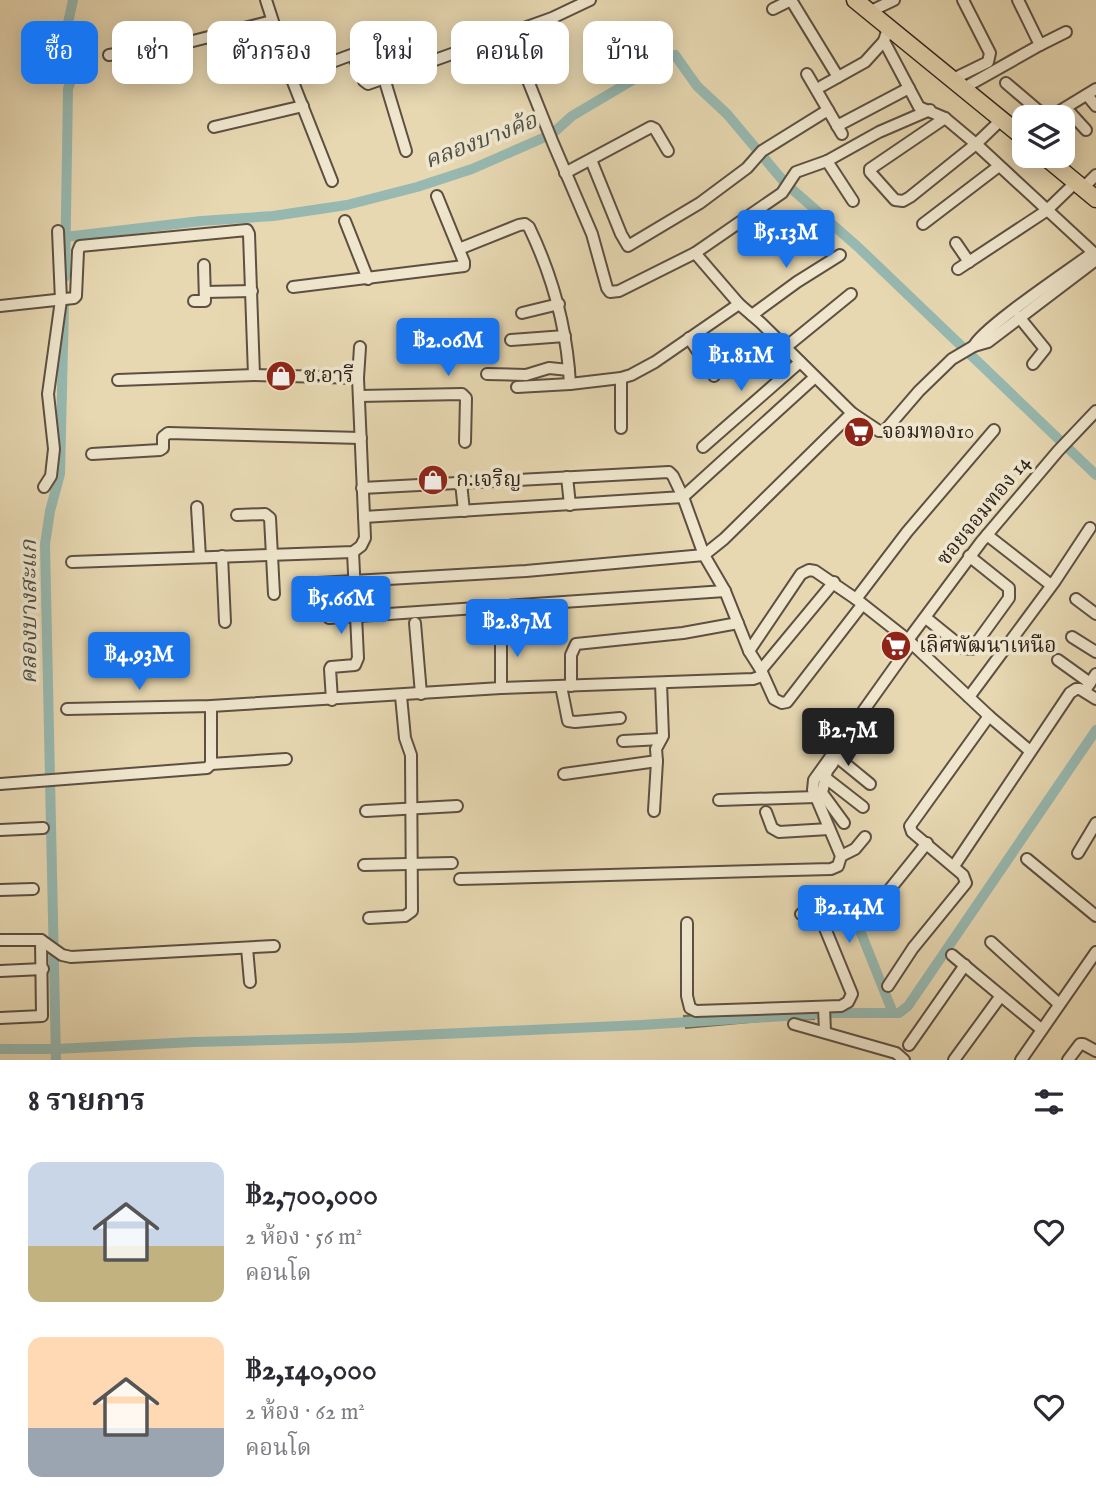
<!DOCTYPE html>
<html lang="th">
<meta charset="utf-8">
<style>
:root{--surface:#fff;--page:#f7f7f7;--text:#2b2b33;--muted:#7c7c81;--accent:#1a73e8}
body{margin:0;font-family:"IM FELL English","Noto Serif Thai",serif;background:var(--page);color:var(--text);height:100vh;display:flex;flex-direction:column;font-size:26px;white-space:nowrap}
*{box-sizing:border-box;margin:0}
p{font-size:23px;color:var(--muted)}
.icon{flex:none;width:38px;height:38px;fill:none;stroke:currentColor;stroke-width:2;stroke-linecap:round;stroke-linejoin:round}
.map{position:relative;height:1060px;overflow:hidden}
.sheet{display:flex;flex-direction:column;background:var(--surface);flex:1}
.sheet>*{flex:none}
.hud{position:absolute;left:21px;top:21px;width:700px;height:63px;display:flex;gap:14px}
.controls{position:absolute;left:1012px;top:105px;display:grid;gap:14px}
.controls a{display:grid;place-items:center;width:63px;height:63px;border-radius:14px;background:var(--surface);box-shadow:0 4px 18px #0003;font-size:35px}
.price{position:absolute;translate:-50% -60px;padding:0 16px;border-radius:7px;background:var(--accent);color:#fff;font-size:23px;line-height:46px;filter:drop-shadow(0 2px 4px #0008)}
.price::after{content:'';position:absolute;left:50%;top:42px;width:21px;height:16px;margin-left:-10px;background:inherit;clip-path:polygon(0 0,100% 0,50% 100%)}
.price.active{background:#222;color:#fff}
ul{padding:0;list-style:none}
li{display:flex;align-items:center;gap:21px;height:175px;padding:0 28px}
li span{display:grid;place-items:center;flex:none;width:196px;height:140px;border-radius:14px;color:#555}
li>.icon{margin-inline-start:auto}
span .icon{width:84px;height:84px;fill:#fffc;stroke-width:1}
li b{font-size:30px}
h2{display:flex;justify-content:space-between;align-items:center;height:84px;padding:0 28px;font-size:30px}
.tag{padding:0 24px;border-radius:14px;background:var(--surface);box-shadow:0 4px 18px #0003;font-size:24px;line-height:63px}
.tag.active{background:var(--accent);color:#fff}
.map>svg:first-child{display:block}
</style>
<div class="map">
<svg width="1096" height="1060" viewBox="0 0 1096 1060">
<rect width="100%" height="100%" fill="#e7d8b2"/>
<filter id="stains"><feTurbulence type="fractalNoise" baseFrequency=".00286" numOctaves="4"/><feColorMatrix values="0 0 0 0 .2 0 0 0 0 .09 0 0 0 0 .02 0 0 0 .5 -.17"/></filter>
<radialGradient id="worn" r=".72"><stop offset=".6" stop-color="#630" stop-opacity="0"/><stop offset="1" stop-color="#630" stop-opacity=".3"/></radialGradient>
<polygon fill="#b6bf8c" stroke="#727154" stroke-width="2" points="813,1010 814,1019 773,1020 686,1028 684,1016"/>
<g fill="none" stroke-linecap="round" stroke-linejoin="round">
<g stroke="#97b9b1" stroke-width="10">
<polyline points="65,237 201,221 273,216 347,205 417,187 472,169 552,134 572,116 675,55 697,86 727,114 785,183 858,247 1096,475"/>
<polyline points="65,277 68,89 76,66 66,32 73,0"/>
<polyline points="849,903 893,1013"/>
<polyline points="831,1013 899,1013 908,1006 1096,730"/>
<polyline points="0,1049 56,1049 193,1042 351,1038 641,1025 817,1014"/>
<polyline points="56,1060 45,544 50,511 60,474 64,306"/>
</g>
<g stroke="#5d5042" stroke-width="14">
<g id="street">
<polyline points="266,0 291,77 332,181"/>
<polyline points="791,0 838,77"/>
<polyline points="773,9 791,0"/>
<polyline points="869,12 894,0"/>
<polyline points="888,28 884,41 919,107 945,118 976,144 1096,255"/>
<polyline points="509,33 553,143 592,234 607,288 610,292 619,291 695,253 782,193 796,172 827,161 879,132 930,110"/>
<polyline points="1040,45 1066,32"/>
<polyline points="109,55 181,44 272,21"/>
<polyline points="807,74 842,134"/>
<polyline points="291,77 351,55 354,57 364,81 368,84 552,18 590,0"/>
<polyline points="384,78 406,151"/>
<polyline points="951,80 988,62 990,53 963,0"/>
<polyline points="1006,83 1046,117"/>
<polyline points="822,86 865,62 884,41"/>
<polyline points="962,89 1040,45 1018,0"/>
<polyline points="1087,95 1096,106"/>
<polyline points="1066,108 1086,130"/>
<polyline points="1050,117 1096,89"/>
<polyline points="945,118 870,169 870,172 895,200 903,201 910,197 976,144 1001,120"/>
<polyline points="837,126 909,88"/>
<polyline points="214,127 303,106"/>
<polyline points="591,160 621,234 628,246 700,203 747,168 762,151 828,110"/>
<polyline points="827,161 853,201"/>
<polyline points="565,173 651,127 655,129 668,151"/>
<polyline points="1083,188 1096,175"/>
<polyline points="345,221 368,279"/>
<polyline points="923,224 999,166"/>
<polyline points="956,243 969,262"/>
<path d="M 459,249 L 519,225 L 525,224 L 529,227 C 553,277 567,328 570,384 L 621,378 L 631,375 L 655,362 L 739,304"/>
<polyline points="695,253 739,304 761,323 852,413 879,431 884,431 888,427 919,391 952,359 974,346 988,342 1096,260"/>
<polyline points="958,269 1046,211 1076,182"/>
<polyline points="293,287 464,266 464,262 437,196"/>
<polyline points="205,292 252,291"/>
<polyline points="194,301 205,301 204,265"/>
<polyline points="0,306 74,298 76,296 78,251 80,246 247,230 249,234 254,375"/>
<polyline points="522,313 559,304"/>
<polyline points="752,315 797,282 840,255"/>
<polyline points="1019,317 1045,349 1033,364"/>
<polyline points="689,338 714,376"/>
<polyline points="511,340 565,336"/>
<path d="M 974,346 C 981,329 1068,271 1088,256"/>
<polyline points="786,347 851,294"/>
<polyline points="487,374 526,375 549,368 569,370"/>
<polyline points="118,380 254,375 358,378"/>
<polyline points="517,387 570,384"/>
<polyline points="359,396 462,394 466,398 465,442"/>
<polyline points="621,428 621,378"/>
<polyline points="703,447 800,362"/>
<polyline points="92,454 160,450 163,448 163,437 168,433 361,438"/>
<polyline points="567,477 570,505"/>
<polyline points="461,483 464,511"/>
<polyline points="44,487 51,476 54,449 48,394 61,300 58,231"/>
<polyline points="362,488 669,472 673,476 683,497 704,555 725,591 749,651 761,670 774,699 782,703 787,702 862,605"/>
<polyline points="197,507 200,557"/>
<polyline points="237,515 265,514 270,518 274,594"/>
<polyline points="364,517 683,497 815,377"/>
<polyline points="987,535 1051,585"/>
<polyline points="222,556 225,622"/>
<polyline points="72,562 353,552 361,546 365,538 358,378 360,347"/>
<polyline points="318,583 526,571 704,555 724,539 852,413"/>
<polyline points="856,599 907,532 994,430"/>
<polyline points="1076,599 1096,614"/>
<polyline points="329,618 725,591"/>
<polyline points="926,618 963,648 972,649 1009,598 1009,588 969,556"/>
<polyline points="415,623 421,694"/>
<polyline points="1072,637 1096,652"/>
<polyline points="908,640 981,542 1058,451 1096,411"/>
<polyline points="749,651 801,574 809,570 815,571 856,599 908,640 989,716 1030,751"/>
<polyline points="1058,660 1090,683"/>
<polyline points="761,670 834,582"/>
<polyline points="561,686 568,721 575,722 620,718"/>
<polyline points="571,686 571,655 576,644 683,633 738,623"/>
<polyline points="501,688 501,630"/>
<polyline points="1086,689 1096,674"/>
<polyline points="969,697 1055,581 1090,528"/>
<polyline points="332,700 330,669 331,667 355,665 358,658 353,552"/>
<polyline points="67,709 211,706 501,688 753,679 762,676"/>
<polyline points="623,741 661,739"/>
<polyline points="837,757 870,784"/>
<polyline points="833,763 827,771 822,793 844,823"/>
<polyline points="211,764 286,759"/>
<polyline points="564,774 657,761 656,749 663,736 661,683"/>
<polyline points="827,779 863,807"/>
<polyline points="0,784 207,768 211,764 211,706"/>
<polyline points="719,800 816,797"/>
<polyline points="366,811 457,806"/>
<polyline points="654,811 657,761"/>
<polyline points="766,812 772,828 779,832 829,829"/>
<polyline points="0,830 43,828"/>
<polyline points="1078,853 1096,823"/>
<polyline points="841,856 855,849 865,837"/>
<polyline points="1027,859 1096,916"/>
<polyline points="364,865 452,863"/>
<polyline points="954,866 1070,693 1076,689 1080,689 1096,699"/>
<polyline points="460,879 831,869 838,866 841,856 816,797 813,790 814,780 911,644"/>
<polyline points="0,890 33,889"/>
<polyline points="882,899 927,843"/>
<polyline points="369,918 405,916 412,911 411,755 405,738 401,696"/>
<polyline points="687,923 687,996 690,1008 696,1011 841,1006 848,1002 852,994 820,916 810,913 801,914"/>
<polyline points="0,940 41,940 62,955 71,957 274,946"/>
<polyline points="991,942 1059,1004"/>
<polyline points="247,948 250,982"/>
<polyline points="952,955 1041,1029"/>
<polyline points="0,971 43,969"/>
<polyline points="888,986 913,948 966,883 963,875 912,832 910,826 989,716"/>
<polyline points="824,1007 825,1032"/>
<polyline points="0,1018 42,1016 41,940"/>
<polyline points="794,1024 896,1053 904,1060"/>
<polyline points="909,1045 965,965"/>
<polyline points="954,1060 1000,997"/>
<polyline points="1021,1060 1096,952"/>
<polyline points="1068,1060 1080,1044 1083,1044 1096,1051"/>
</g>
</g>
<g stroke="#2f231c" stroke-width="19">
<g id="primary">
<polyline points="855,0 1024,138"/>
<polyline points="1044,156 1096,199"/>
</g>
</g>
<use href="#street" stroke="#efe6cd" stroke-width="10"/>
<use href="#primary" stroke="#e7d8b2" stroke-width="16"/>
</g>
<defs>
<g id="shop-disc" transform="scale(1.575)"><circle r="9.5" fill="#8f2418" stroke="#efe6cd"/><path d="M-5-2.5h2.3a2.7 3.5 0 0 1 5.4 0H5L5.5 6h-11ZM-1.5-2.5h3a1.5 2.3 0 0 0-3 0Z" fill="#fff"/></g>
<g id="supermarket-disc" transform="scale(1.575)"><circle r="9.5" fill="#8f2418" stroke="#efe6cd"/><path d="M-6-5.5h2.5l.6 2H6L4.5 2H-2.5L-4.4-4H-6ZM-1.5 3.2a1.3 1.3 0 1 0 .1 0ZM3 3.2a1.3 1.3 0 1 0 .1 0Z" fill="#fff"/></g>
</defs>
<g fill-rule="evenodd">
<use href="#shop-disc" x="281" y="376"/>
<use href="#supermarket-disc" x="859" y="432"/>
<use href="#shop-disc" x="433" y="480"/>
<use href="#supermarket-disc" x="896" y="646"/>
</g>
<g text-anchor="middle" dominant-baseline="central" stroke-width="7" stroke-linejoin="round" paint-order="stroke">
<g font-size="21" fill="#2f231c" stroke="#efe6cd" text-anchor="start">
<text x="304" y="376">ช.อารี</text>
<text x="882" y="432">จอมทอง10</text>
<text x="456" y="480">ก.เจริญ</text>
<text x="919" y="646">เลิศพัฒนาเหนือ</text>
</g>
<g font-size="21" fill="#2f231c" stroke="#efe6cd">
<text transform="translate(984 511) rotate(-51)">ซอยจอมทอง 14</text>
</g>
<g font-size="23" font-style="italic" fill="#4e5049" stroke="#efe6cd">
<text transform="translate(481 141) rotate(-21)">คลองบางค้อ</text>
<text transform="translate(29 612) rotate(-90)">คลองบางสะแก</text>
</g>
</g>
<rect width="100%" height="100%" filter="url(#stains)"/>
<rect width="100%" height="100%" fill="url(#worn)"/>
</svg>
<div class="controls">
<a><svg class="icon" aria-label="layers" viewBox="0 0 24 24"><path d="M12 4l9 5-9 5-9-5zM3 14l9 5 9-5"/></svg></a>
</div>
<b class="price" style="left:786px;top:270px">฿5.13M</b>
<b class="price" style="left:448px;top:378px">฿2.06M</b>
<b class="price" style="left:741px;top:393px">฿1.81M</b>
<b class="price" style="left:341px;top:636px">฿5.66M</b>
<b class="price" style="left:517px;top:659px">฿2.87M</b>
<b class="price" style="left:139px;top:692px">฿4.93M</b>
<b class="price active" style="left:848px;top:768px">฿2.7M</b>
<b class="price" style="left:849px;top:945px">฿2.14M</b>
<div class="hud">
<a class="tag active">ซื้อ</a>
<a class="tag">เช่า</a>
<a class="tag">ตัวกรอง</a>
<a class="tag">ใหม่</a>
<a class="tag">คอนโด</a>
<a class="tag">บ้าน</a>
</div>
</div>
<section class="sheet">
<h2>8 รายการ<svg class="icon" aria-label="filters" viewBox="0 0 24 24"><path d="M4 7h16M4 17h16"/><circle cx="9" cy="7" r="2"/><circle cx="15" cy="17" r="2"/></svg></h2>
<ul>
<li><span style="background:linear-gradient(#c9d6e8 60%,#c2b280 0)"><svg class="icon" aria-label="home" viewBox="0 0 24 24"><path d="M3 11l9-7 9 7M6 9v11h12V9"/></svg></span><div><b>฿2,700,000</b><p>2 ห้อง · 56 m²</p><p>คอนโด</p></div><svg class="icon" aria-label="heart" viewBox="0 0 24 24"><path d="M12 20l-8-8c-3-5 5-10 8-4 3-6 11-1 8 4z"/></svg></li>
<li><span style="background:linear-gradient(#ffd9b3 65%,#9aa5b1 0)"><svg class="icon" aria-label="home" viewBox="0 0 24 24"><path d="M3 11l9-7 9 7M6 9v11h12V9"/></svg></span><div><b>฿2,140,000</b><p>2 ห้อง · 62 m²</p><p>คอนโด</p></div><svg class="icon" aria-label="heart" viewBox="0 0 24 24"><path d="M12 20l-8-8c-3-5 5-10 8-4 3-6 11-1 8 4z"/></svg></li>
</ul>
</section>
